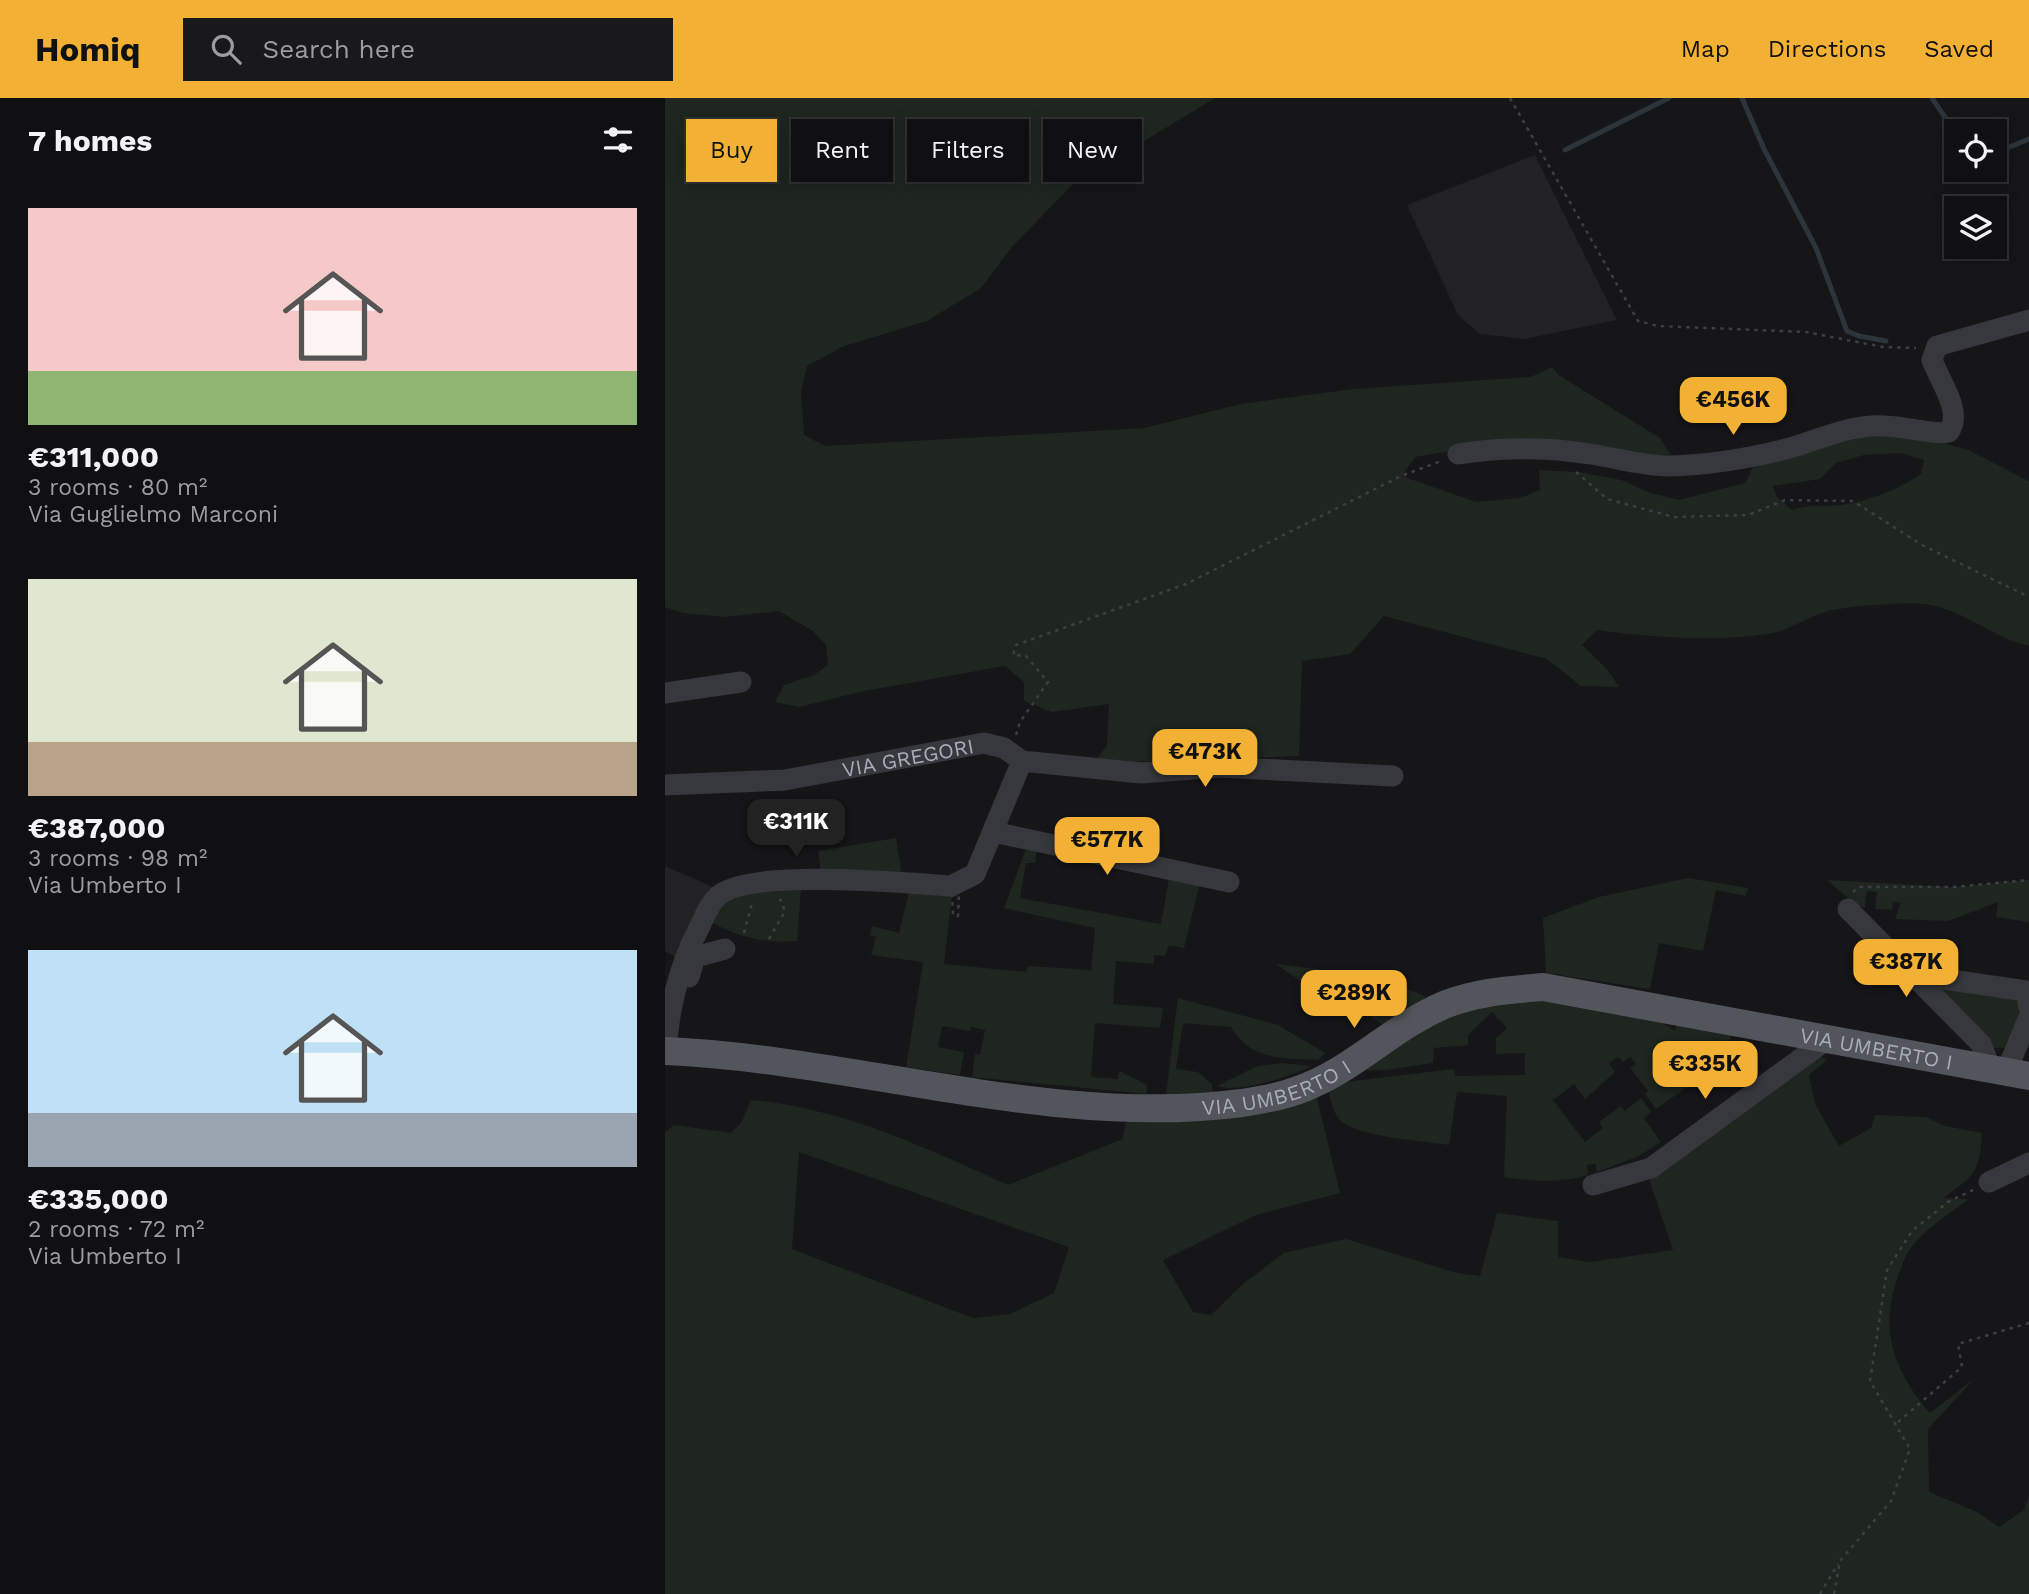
<!DOCTYPE html>
<meta charset="utf-8">
<style>
:root{--surface:#101012;--page:#19191b;--text:#f1f3f6;--muted:#9c9d9f;--line:#303032;--accent:#f2b134}
body{margin:0;font-family:"Work Sans",sans-serif;background:var(--page);color:var(--text);height:100vh;display:flex;flex-direction:column;font-size:26px;white-space:nowrap}
*{box-sizing:border-box;margin:0}
p{font-size:23px;color:var(--muted)}
.icon{flex:none;width:38px;height:38px;fill:none;stroke:currentColor;stroke-width:2;stroke-linecap:round;stroke-linejoin:round}
.map{position:relative;flex:1;overflow:hidden}
.panel{display:flex;flex-direction:column;background:var(--surface);width:665px}
.panel>*{flex:none}
.banner{position:absolute;left:21px;top:21px;width:665px;height:63px;display:flex;gap:14px}
.buttons{position:absolute;left:1279px;top:21px;display:grid;gap:14px}
.buttons a{display:grid;place-items:center;width:63px;height:63px;border-radius:0px;background:var(--surface);box-shadow:0 4px 18px #0003,0 0 0 2px var(--line);font-size:35px}
.price{position:absolute;translate:-50% -60px;padding:0 16px;border-radius:14px;background:var(--accent);color:#111;font-size:23px;line-height:46px;filter:drop-shadow(0 2px 4px #0008)}
.price::after{content:'';position:absolute;left:50%;top:42px;width:21px;height:16px;margin-left:-10px;background:inherit;clip-path:polygon(0 0,100% 0,50% 100%)}
.price.on{background:#222;color:#fff}
ul{padding:0;list-style:none}
li{display:grid;align-content:center;gap:14px;height:371px;padding:0 28px}
li span{display:grid;place-items:center;height:217px;border-radius:0px;color:#555}
li>.icon{margin-inline-start:auto}
span .icon{width:126px;height:126px;fill:#fffc;stroke-width:1}
li b{font-size:30px}
h2{display:flex;justify-content:space-between;align-items:center;height:84px;padding:0 28px;font-size:30px}
.pill{padding:0 24px;border-radius:0px;background:var(--surface);box-shadow:0 4px 18px #0003,0 0 0 2px var(--line);font-size:24px;line-height:63px}
.pill.on{background:var(--accent);color:#111}
header{display:flex;align-items:center;gap:42px;box-sizing:border-box;height:98px;padding:0 35px;background:var(--accent);color:#111}
header strong{font-size:33px}
nav{display:flex;gap:38px;margin-inline-start:auto;font-size:24px}
.search{width:490px;height:63px;background:var(--page);display:flex;align-items:center;gap:18px;box-sizing:border-box;padding:0 24px;border-radius:0px;color:var(--muted);font-size:26px}
main{display:flex;flex:1;min-height:0}
.map>svg:first-child{display:block}
</style>
<header>
<strong>Homiq</strong>
<div class="search"><svg class="icon" aria-label="search" viewBox="0 0 24 24"><circle cx="10" cy="10" r="6"/><path d="M15 15l6 6"/></svg>Search here</div>
<nav><a>Map</a><a>Directions</a><a>Saved</a></nav>
</header>
<main>
<section class="panel">
<h2>7 homes<svg class="icon" aria-label="filters" viewBox="0 0 24 24"><path d="M4 7h16M4 17h16"/><circle cx="9" cy="7" r="2"/><circle cx="15" cy="17" r="2"/></svg></h2>
<ul>
<li><span style="background:linear-gradient(#f6c9c9 75%,#8fb573 0)"><svg class="icon" aria-label="home" viewBox="0 0 24 24"><path d="M3 11l9-7 9 7M6 9v11h12V9"/></svg></span><div><b>€311,000</b><p>3 rooms · 80 m²</p><p>Via Guglielmo Marconi</p></div></li>
<li><span style="background:linear-gradient(#dfe7d0 75%,#b9a48a 0)"><svg class="icon" aria-label="home" viewBox="0 0 24 24"><path d="M3 11l9-7 9 7M6 9v11h12V9"/></svg></span><div><b>€387,000</b><p>3 rooms · 98 m²</p><p>Via Umberto I</p></div></li>
<li><span style="background:linear-gradient(#bfe0f5 75%,#9aa5b1 0)"><svg class="icon" aria-label="home" viewBox="0 0 24 24"><path d="M3 11l9-7 9 7M6 9v11h12V9"/></svg></span><div><b>€335,000</b><p>2 rooms · 72 m²</p><p>Via Umberto I</p></div></li>
</ul>
</section>
<div class="map">
<svg width="1364" height="1496" viewBox="0 0 1364 1496">
<rect width="100%" height="100%" fill="#161618"/>
<g fill="#222225">
<polygon points="870,57 952,222 859,241 815,236 793,217 742,107"/>
<polygon points="0,768 48,789 13,860 0,853"/>
</g>
<g fill="#1e261f" fill-rule="evenodd">
<path d="M 0,0 L 550,0 L 408,86 L 347,149 L 316,190 L 262,223 L 179,248 L 142,268 L 136,293 L 139,337 L 160,348 L 479,330 L 576,306 L 688,291 L 866,279 L 887,269 L 895,278 L 995,340 L 1005,356 L 985,361 L 829,346 L 750,359 L 737,378 L 811,404 L 855,400 L 875,392 L 874,372 L 914,374 L 956,382 L 986,395 L 1014,402 L 1080,385 L 1089,367 L 1208,334 L 1247,336 L 1303,352 L 1364,383 L 1364,548 C 1329,540 1300,513 1265,507 C 1244,503 1185,508 1163,513 C 1143,518 1124,533 1103,536 C 1051,544 984,539 932,532 L 917,547 L 942,571 L 954,589 L 916,588 L 882,561 L 719,518 L 685,556 L 637,563 L 634,658 L 429,665 L 442,647 L 444,606 L 387,614 L 359,603 L 359,584 L 340,568 L 199,593 L 134,609 L 110,604 L 119,587 L 149,577 L 163,567 L 161,547 L 148,533 L 114,513 L 60,519 L 18,515 L 0,509 ZM 1235,355 L 1259,362 L 1256,376 C 1230,393 1207,402 1176,407 C 1159,409 1143,406 1127,412 L 1112,399 L 1108,388 L 1155,381 L 1171,365 L 1199,357 Z"/>
<polygon points="231,740 237,778 156,774 153,753"/>
<polygon points="362,748 372,750 370,765 361,765 355,800 496,826 505,774 536,780 519,850 504,847 500,858 489,857 489,866 451,863 448,906 498,910 495,930 430,925 426,979 453,981 454,973 482,987 481,996 307,979 310,956 315,957 320,932 306,929 305,933 277,928 273,949 299,954 295,977 241,969 258,864 206,857 211,839 205,837 207,828 234,835 244,794 287,797 279,866 361,874 363,868 426,872 430,830 339,810"/>
<polygon points="1023,780 1083,790 1081,798 1051,792 1038,853 994,845 985,891 881,875 878,820 934,799"/>
<polygon points="1162,782 1288,789 1364,782 1364,824 1331,819 1333,804 1283,823 1230,821 1236,805 1228,804 1227,812 1210,811 1212,794 1202,793 1200,810 1191,807"/>
<path d="M 136,792 L 132,843 C 101,846 70,839 44,822 L 65,796 Z"/>
<polygon points="611,866 718,879 761,899 718,927 706,919 722,898 702,884 698,888 685,879 667,905"/>
<polygon points="1265,884 1352,898 1358,908 1340,950 1328,950"/>
<path d="M 817,898 L 975,911 L 1010,933 L 1016,913 L 1071,925 L 1048,986 L 1032,982 L 991,1011 L 980,996 L 983,993 L 965,970 L 971,966 L 965,959 L 958,964 L 953,959 L 944,965 L 950,974 L 920,1001 L 909,986 L 888,1002 L 920,1044 L 938,1030 L 934,1024 L 956,1008 L 960,1013 L 976,1000 L 986,1014 L 979,1020 L 996,1044 L 974,1058 L 932,1074 L 930,1066 L 922,1067 L 923,1077 C 894,1085 869,1084 839,1079 L 842,998 L 792,994 L 784,1047 C 759,1043 691,1039 675,1022 C 666,1012 665,999 663,986 L 789,971 L 790,978 L 860,977 L 860,955 L 831,956 L 831,940 L 842,930 L 827,914 L 803,937 L 803,947 L 769,950 L 768,965 L 721,972 L 682,973 Z"/>
<path d="M 513,900 L 613,927 L 660,955 L 653,962 C 618,960 586,963 566,929 L 518,925 L 511,971 L 533,974 L 547,986 L 548,994 L 501,997 Z"/>
<path d="M 1151,957 L 1162,962 L 1144,977 L 1150,1006 L 1174,1048 L 1206,1030 L 1210,1017 L 1261,1019 L 1280,1028 L 1317,1035 C 1315,1074 1308,1079 1278,1100 L 1304,1101 C 1284,1116 1259,1131 1245,1151 C 1238,1162 1233,1178 1229,1191 C 1216,1240 1233,1278 1265,1315 L 1309,1281 L 1263,1331 L 1264,1394 L 1312,1414 L 1334,1429 L 1359,1412 L 1364,1397 L 1364,1496 L 0,1496 L 0,1034 L 9,1027 L 66,1035 L 76,1025 L 86,1002 C 177,1010 261,1050 343,1087 L 458,1041 L 461,1022 L 651,996 L 675,1095 L 591,1117 L 498,1162 L 528,1214 L 546,1217 L 579,1185 L 619,1155 L 681,1141 L 792,1175 L 815,1178 L 832,1115 L 893,1123 L 893,1159 L 925,1164 L 1008,1152 L 984,1081 ZM 134,1054 L 404,1149 L 389,1195 L 345,1216 L 308,1220 L 127,1151 Z"/>
<path d="M 617,965 L 647,968 C 624,978 577,996 552,988 L 592,968 Z"/>
</g>
<g fill="none" stroke-linecap="round" stroke-linejoin="round">
<g stroke="#2c353c" stroke-width="5">
<polyline points="1077,0 1099,51 1151,150 1182,233 1194,238 1221,243"/>
<polyline points="1267,0 1292,37"/>
<polyline points="900,52 1004,0"/>
<polyline points="1330,55 1364,41"/>
</g>
<g stroke="#3d3f44" stroke-width="2.5" stroke-dasharray="3.5 5" stroke-linecap="butt">
<polyline points="845,0 973,223 993,228 1141,234 1218,249 1251,250"/>
<polyline points="911,374 942,401 1009,419 1083,417 1120,402 1188,403 1257,447 1364,499"/>
<polyline points="351,637 355,624 383,584 361,558 348,557 351,547 521,486 736,378 776,363"/>
<polyline points="1188,794 1193,789 1288,789 1364,782"/>
<polygon points="287,797 294,797 293,818 288,817"/>
<polyline points="79,835 87,805"/>
<polyline points="104,841 120,813 115,801"/>
<polyline points="1233,1324 1297,1269 1293,1246 1364,1225"/>
<polyline points="1155,1496 1173,1466"/>
<polyline points="1169,1496 1175,1463 1226,1403 1245,1351 1205,1283 1222,1172 1247,1133 1283,1104 1308,1092"/>
</g>
<g stroke="#37383d" stroke-width="21">
<path d="M 793,356 C 837,349 882,349 925,356 C 952,360 977,368 1004,368 C 1043,367 1086,360 1125,350 C 1152,342 1178,330 1206,328 C 1233,325 1266,338 1284,334 C 1298,313 1275,284 1267,262 L 1272,248 L 1364,222"/>
<polyline points="0,595 76,584"/>
<polyline points="357,663 476,675 554,669 728,678"/>
<path id="s1" d="M 0,687 L 120,682 L 319,645 L 339,650 L 357,663"/>
<polyline points="328,734 564,784"/>
<polyline points="1183,811 1316,946 1326,972"/>
<polyline points="1245,876 1361,893 1364,909"/>
<polyline points="24,879 30,859 60,851"/>
<path d="M 1,953 C 4,909 13,870 34,830 C 39,820 44,806 53,798 C 83,770 242,785 286,788 L 310,776 L 357,663"/>
<polyline points="1341,974 1364,919"/>
<polyline points="1324,1084 1364,1065"/>
<polyline points="928,1087 986,1070 1164,940"/>
</g>
<path stroke="#53555c" stroke-width="28" id="s2" d="M 0,953 C 190,961 387,1030 577,1005 C 602,1001 625,997 648,986 C 695,965 732,927 779,907 C 811,894 844,892 878,889 L 1364,978"/>
</g>
<g text-anchor="middle" dominant-baseline="central" stroke-width="6" stroke-linejoin="round" paint-order="stroke">
<g font-size="21" fill="#a8adb8" stroke="#111113">
<text stroke="none"><textPath href="#s1" startOffset="245">VIA GREGORI</textPath></text>
<text stroke="none"><textPath href="#s2" startOffset="1248">VIA UMBERTO I</textPath></text>
<text stroke="none"><textPath href="#s2" startOffset="618">VIA UMBERTO I</textPath></text>
</g>
</g>
</svg>
<div class="buttons">
<a><svg class="icon" aria-label="locate" viewBox="0 0 24 24"><circle cx="12" cy="12" r="6"/><path d="M12 2v4M12 18v4M2 12h4M18 12h4"/></svg></a>
<a><svg class="icon" aria-label="layers" viewBox="0 0 24 24"><path d="M12 4l9 5-9 5-9-5zM3 14l9 5 9-5"/></svg></a>
</div>
<b class="price" style="left:1068px;top:339px">€456K</b>
<b class="price" style="left:540px;top:691px">€473K</b>
<b class="price on" style="left:131px;top:761px">€311K</b>
<b class="price" style="left:442px;top:779px">€577K</b>
<b class="price" style="left:1241px;top:901px">€387K</b>
<b class="price" style="left:689px;top:932px">€289K</b>
<b class="price" style="left:1040px;top:1003px">€335K</b>
<div class="banner">
<a class="pill on">Buy</a>
<a class="pill">Rent</a>
<a class="pill">Filters</a>
<a class="pill">New</a>
</div>
</div>
</main>
